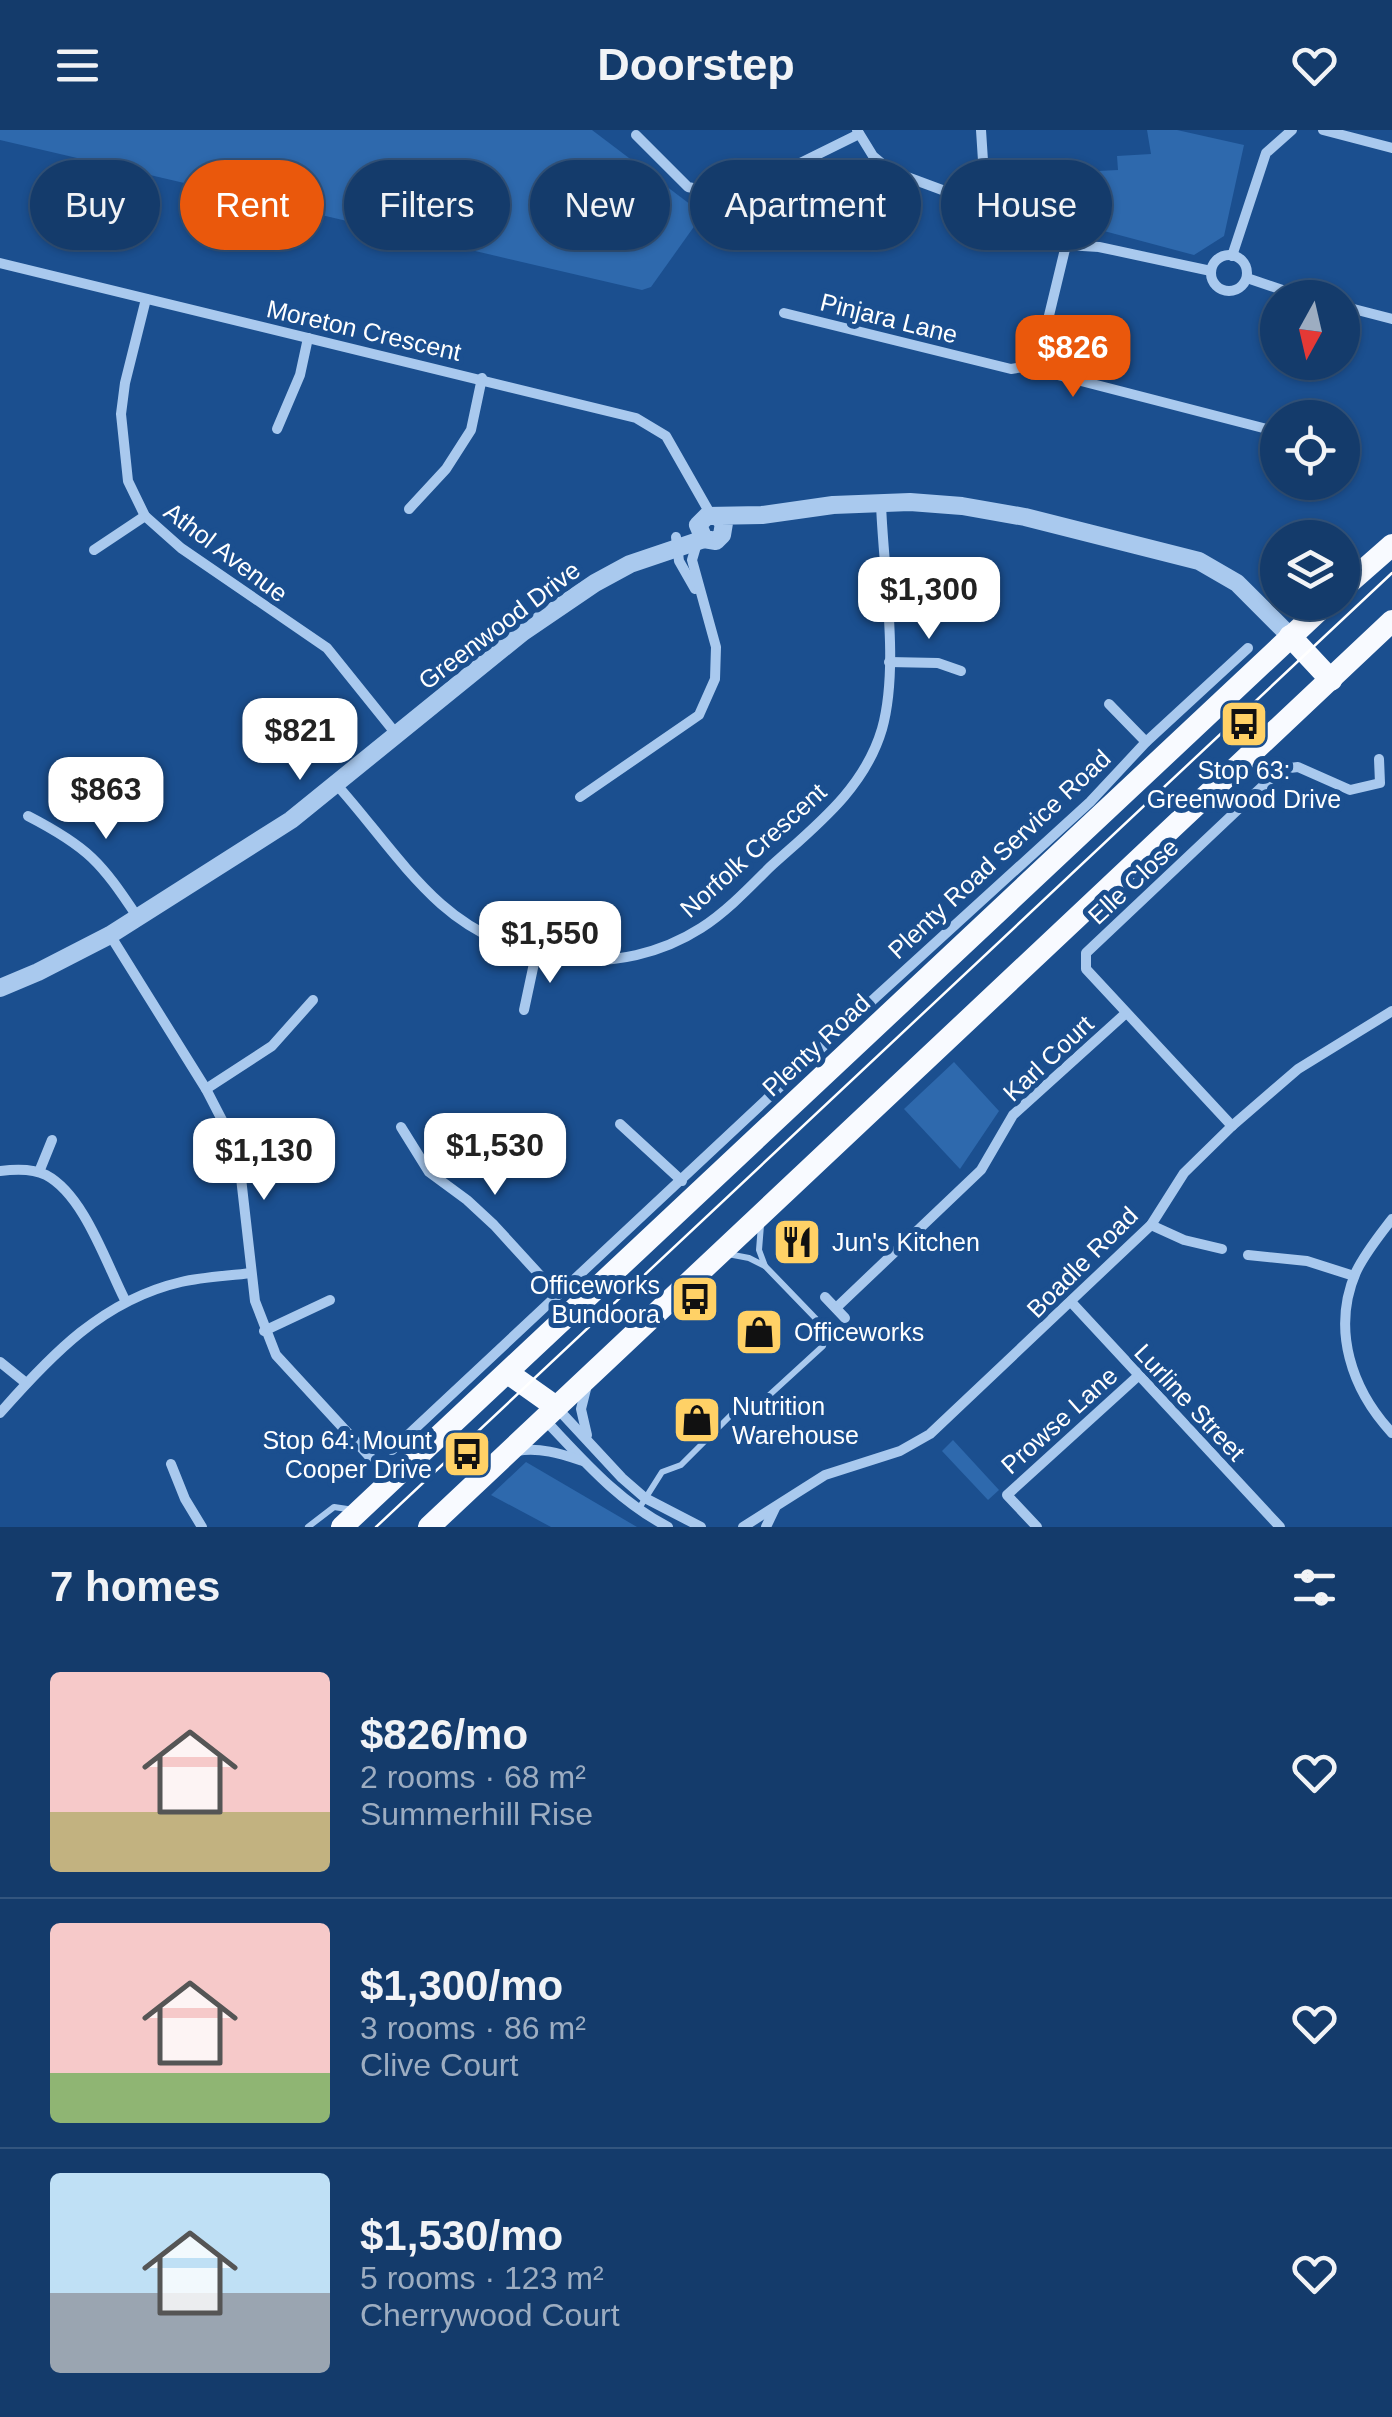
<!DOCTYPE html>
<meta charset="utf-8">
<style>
:root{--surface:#143b6b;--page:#1d4271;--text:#f1f3f6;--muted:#9dadc1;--line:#33557e;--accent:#ea580c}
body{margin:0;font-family:Arial,sans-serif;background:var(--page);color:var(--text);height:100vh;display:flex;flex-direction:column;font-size:38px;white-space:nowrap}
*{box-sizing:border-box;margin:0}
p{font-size:32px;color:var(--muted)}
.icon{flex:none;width:55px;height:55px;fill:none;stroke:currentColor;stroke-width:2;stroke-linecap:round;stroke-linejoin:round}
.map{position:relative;height:1397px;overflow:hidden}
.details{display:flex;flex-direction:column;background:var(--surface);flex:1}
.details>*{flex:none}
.guide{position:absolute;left:30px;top:30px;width:1332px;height:90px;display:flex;gap:20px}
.needle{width:65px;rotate:188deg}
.tools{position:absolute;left:1260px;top:150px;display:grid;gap:20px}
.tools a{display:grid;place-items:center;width:100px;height:100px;border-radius:50%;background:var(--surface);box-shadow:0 2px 8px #0004,0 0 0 2px var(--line);font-size:50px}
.price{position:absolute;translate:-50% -85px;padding:0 22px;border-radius:20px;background:#fff;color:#222;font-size:32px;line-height:65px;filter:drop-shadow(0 2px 5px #0008)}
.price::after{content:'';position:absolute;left:50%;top:60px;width:30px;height:22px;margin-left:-15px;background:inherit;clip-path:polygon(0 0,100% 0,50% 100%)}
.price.current{background:var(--accent);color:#fff}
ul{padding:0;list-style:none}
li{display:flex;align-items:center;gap:30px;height:250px;padding:0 50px}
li+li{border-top:2px solid var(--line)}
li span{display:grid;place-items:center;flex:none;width:280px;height:200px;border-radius:10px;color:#555}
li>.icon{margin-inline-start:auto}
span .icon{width:120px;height:120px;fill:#fffc;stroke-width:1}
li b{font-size:42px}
h2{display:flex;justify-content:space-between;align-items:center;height:120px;padding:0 50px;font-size:42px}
.tag{padding:0 35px;border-radius:45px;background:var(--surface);box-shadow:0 2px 8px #0004,0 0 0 2px var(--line);font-size:35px;line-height:90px}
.tag.current{background:var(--accent);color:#fff}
header{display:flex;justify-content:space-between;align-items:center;height:130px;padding:0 50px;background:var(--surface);font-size:45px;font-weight:600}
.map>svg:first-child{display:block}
</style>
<header><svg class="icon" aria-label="menu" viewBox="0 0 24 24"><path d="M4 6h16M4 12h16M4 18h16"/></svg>Doorstep<svg class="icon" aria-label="heart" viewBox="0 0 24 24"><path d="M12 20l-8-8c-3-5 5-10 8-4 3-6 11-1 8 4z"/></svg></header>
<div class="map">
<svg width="1392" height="1397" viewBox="0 0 1392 1397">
<rect width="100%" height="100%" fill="#1b4f8f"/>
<g fill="#2e69ad">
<polygon points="0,0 592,0 703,84 651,157 642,160 0,10"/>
<polygon points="1147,0 1177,0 1244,15 1224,106 1194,125 1059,89 1057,43 1118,40 1117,26 1151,24"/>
<polygon points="954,932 999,981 960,1039 904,979"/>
<polygon points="953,1310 999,1360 988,1370 942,1321"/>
<polygon points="526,1332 637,1397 551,1397 491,1365"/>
</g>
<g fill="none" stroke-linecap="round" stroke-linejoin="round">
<g stroke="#a9c9ee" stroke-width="6">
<polyline points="728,1124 749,1128 765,1136 759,1120 761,1095"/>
<polyline points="638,1380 662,1342 681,1335 732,1284 753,1280 823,1216 826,1205 822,1195 765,1136"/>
<polyline points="308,1397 334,1377 354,1380"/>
</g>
<g stroke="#a9c9ee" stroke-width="10">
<polyline points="857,0 873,26 891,41 1042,97 1066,115 1099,117 1211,141"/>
<polyline points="981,0 986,77"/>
<polyline points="1323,0 1392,18"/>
<polyline points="636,5 688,57 702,60 774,46 859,4"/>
<polyline points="1066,115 1039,227 1050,243 1267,299"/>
<circle cx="1229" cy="143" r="18"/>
<polyline points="1232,126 1266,23 1292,0"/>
<polyline points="0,133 636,288 666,306 711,385"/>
<polyline points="1247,148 1306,168"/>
<polyline points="146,169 125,253 121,284 128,351 145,386 181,418 327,518 397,605"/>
<polyline points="1342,176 1392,189"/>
<polyline points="784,183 1011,239 1029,236 1039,227"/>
<polyline points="277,299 300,245 308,208"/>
<polyline points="409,379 446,339 471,300 482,248"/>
<polyline points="676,407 679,431 695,459"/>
<polyline points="94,420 145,386"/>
<polyline points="889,532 938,533 961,541"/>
<polyline points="1109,574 1146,612"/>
<path d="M 336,654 C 372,694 402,739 441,774 C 512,837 620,850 701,798 C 726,782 748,759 769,738 C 814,697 864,660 882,599 C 900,535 883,440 881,373"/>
<polyline points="580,667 699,585 715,549 716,517 692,430 697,413"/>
<path d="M 28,686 C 88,717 101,732 138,788"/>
<polyline points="110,805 206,959 222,990 240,1039 255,1171 276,1225 392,1351"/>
<polyline points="524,880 536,824"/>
<polyline points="206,959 272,916 313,870"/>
<polyline points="620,994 682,1051"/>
<polyline points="1232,996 1086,839 1086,823 1281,639 1298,637 1350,660 1380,653 1379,629"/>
<polyline points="401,997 429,1042 467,1070 494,1095 558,1165"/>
<path d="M 0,1041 C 15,1039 32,1038 46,1045 C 84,1065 106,1133 125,1170"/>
<polyline points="39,1042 52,1010"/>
<path d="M 1392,1089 C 1379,1106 1365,1123 1356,1142 C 1331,1200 1352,1260 1392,1303"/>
<polyline points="1151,1095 1184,1110 1222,1119"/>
<polyline points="1248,1125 1307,1131 1354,1146"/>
<polyline points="825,1167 845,1188"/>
<polyline points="1072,1173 1280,1397"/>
<polyline points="836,1178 981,1040 1013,985 1126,883"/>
<polyline points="264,1201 330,1170"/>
<polyline points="0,1232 26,1253"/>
<polyline points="586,1259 581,1279 587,1305"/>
<polyline points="557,1278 622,1348 645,1368 701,1397"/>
<path d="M 0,1283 C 51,1225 103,1170 181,1152 C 203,1147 228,1146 251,1143"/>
<path d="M 545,1290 C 584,1331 617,1370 668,1397"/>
<polyline points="392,1320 876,867 1090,672 1146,612 1248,518"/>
<path d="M 517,1321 C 540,1317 561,1324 583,1331"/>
<polyline points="171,1334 185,1369 202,1397"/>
<polyline points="743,1397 825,1345 900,1321 930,1304 1151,1095 1184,1043 1232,996 1298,939 1392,881"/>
<polyline points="766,1397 775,1378"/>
<polyline points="1037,1397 1007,1365 1138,1246"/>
</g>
<g stroke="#a9c9ee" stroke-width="18">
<polyline points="718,387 724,393 722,405 716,411 704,409 698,395 707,386 762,385 833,375 910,372 962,376 1025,387 1199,431 1237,453 1290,506"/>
<polyline points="0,858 38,842 110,805 291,690 523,502 595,453 630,434 704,409"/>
</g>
<g stroke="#f8faff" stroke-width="22">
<polyline points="1342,459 1392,415"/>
<polyline points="1290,506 1331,550"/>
<polyline points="508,1243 556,1277"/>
<polyline points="342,1397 1328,472"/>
<polyline points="429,1397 1392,491"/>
</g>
<polyline stroke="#fff" stroke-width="2.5" points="376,1397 1392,443"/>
</g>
<defs>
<g id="bus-square" transform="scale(2.5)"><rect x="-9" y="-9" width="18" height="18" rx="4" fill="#ffd166" stroke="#1b4f8f"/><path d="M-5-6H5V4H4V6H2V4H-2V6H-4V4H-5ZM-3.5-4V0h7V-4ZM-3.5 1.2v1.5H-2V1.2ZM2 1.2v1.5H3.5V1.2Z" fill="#111"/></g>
<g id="restaurant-square" transform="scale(2.5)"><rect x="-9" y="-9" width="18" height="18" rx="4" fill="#ffd166" stroke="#1b4f8f"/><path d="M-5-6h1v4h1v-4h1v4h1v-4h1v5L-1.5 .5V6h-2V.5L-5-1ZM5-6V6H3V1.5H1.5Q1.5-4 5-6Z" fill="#111"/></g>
<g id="shop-square" transform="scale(2.5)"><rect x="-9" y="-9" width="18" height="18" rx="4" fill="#ffd166" stroke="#1b4f8f"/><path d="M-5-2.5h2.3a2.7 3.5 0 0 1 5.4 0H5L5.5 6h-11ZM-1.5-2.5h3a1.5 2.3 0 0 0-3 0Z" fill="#111"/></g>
</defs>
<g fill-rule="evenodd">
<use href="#bus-square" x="1244" y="594"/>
<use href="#restaurant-square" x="797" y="1112"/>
<use href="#bus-square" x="695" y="1169"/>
<use href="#shop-square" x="759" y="1202"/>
<use href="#shop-square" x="697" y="1290"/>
<use href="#bus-square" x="467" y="1324"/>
</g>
<g text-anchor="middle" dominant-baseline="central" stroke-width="10" stroke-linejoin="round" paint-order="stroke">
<g font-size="25" fill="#fff" stroke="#1b4f8f">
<text transform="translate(889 188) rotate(14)">Pinjara Lane</text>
<text transform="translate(364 200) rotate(13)">Moreton Crescent</text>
<text transform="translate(226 422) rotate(37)">Athol Avenue</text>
<text transform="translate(499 495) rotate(-37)">Greenwood Drive</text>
<text transform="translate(753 720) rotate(-42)">Norfolk Crescent</text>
<text transform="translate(999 724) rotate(-43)">Plenty Road Service Road</text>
<text transform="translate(1133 751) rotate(-43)">Elle Close</text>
<text transform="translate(816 915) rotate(-43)">Plenty Road</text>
<text transform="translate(1048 928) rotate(-43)">Karl Court</text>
<text transform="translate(1082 1132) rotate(-45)">Boadle Road</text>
<text transform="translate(1190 1272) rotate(47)">Lurline Street</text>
<text transform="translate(1059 1290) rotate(-42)">Prowse Lane</text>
</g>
<g font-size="25" fill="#fff" stroke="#1b4f8f" text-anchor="start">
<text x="1244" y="640" text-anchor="middle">Stop 63:<tspan x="1244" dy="29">Greenwood Drive</tspan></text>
<text x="832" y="1112">Jun's Kitchen</text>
<text x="660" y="1155" text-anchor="end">Officeworks<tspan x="660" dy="29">Bundoora</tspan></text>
<text x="794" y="1202">Officeworks</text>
<text x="732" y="1276">Nutrition<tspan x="732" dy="29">Warehouse</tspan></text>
<text x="432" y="1310" text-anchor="end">Stop 64: Mount<tspan x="432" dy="29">Cooper Drive</tspan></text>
</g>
</g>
</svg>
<div class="tools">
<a><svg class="needle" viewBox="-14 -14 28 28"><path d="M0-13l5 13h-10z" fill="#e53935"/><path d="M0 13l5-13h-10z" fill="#9dadc1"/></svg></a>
<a><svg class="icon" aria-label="locate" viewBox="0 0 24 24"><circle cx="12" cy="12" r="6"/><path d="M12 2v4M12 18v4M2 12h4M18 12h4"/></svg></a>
<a><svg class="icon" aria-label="layers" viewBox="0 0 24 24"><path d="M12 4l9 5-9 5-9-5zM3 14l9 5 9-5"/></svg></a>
</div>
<b class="price current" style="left:1073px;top:270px">$826</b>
<b class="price" style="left:929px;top:512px">$1,300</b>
<b class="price" style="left:300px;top:653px">$821</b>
<b class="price" style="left:106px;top:712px">$863</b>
<b class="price" style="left:550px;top:856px">$1,550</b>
<b class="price" style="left:495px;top:1068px">$1,530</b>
<b class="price" style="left:264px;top:1073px">$1,130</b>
<div class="guide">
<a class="tag">Buy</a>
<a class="tag current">Rent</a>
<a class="tag">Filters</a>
<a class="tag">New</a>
<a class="tag">Apartment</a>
<a class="tag">House</a>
</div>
</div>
<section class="details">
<h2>7 homes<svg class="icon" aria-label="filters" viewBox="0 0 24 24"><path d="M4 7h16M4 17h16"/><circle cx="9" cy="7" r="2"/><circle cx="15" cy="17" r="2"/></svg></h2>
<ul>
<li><span style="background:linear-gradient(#f6c9c9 70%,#c2b280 0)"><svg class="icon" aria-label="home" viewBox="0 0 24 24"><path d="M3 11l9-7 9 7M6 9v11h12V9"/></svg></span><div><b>$826/mo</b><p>2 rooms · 68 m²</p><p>Summerhill Rise</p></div><svg class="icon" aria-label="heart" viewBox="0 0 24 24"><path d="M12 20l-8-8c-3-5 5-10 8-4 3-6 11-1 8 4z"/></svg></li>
<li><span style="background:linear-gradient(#f6c9c9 75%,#8fb573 0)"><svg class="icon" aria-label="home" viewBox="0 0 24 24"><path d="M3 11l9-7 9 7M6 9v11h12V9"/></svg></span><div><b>$1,300/mo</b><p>3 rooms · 86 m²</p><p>Clive Court</p></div><svg class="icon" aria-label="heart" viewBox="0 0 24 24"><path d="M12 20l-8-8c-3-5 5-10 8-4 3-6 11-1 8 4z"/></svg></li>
<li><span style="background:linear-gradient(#bfe0f5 60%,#9aa5b1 0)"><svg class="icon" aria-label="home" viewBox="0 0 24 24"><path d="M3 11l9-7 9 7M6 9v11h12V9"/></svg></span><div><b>$1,530/mo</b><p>5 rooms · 123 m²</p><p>Cherrywood Court</p></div><svg class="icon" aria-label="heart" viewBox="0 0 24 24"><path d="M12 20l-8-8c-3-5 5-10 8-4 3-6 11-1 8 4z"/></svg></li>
</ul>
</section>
